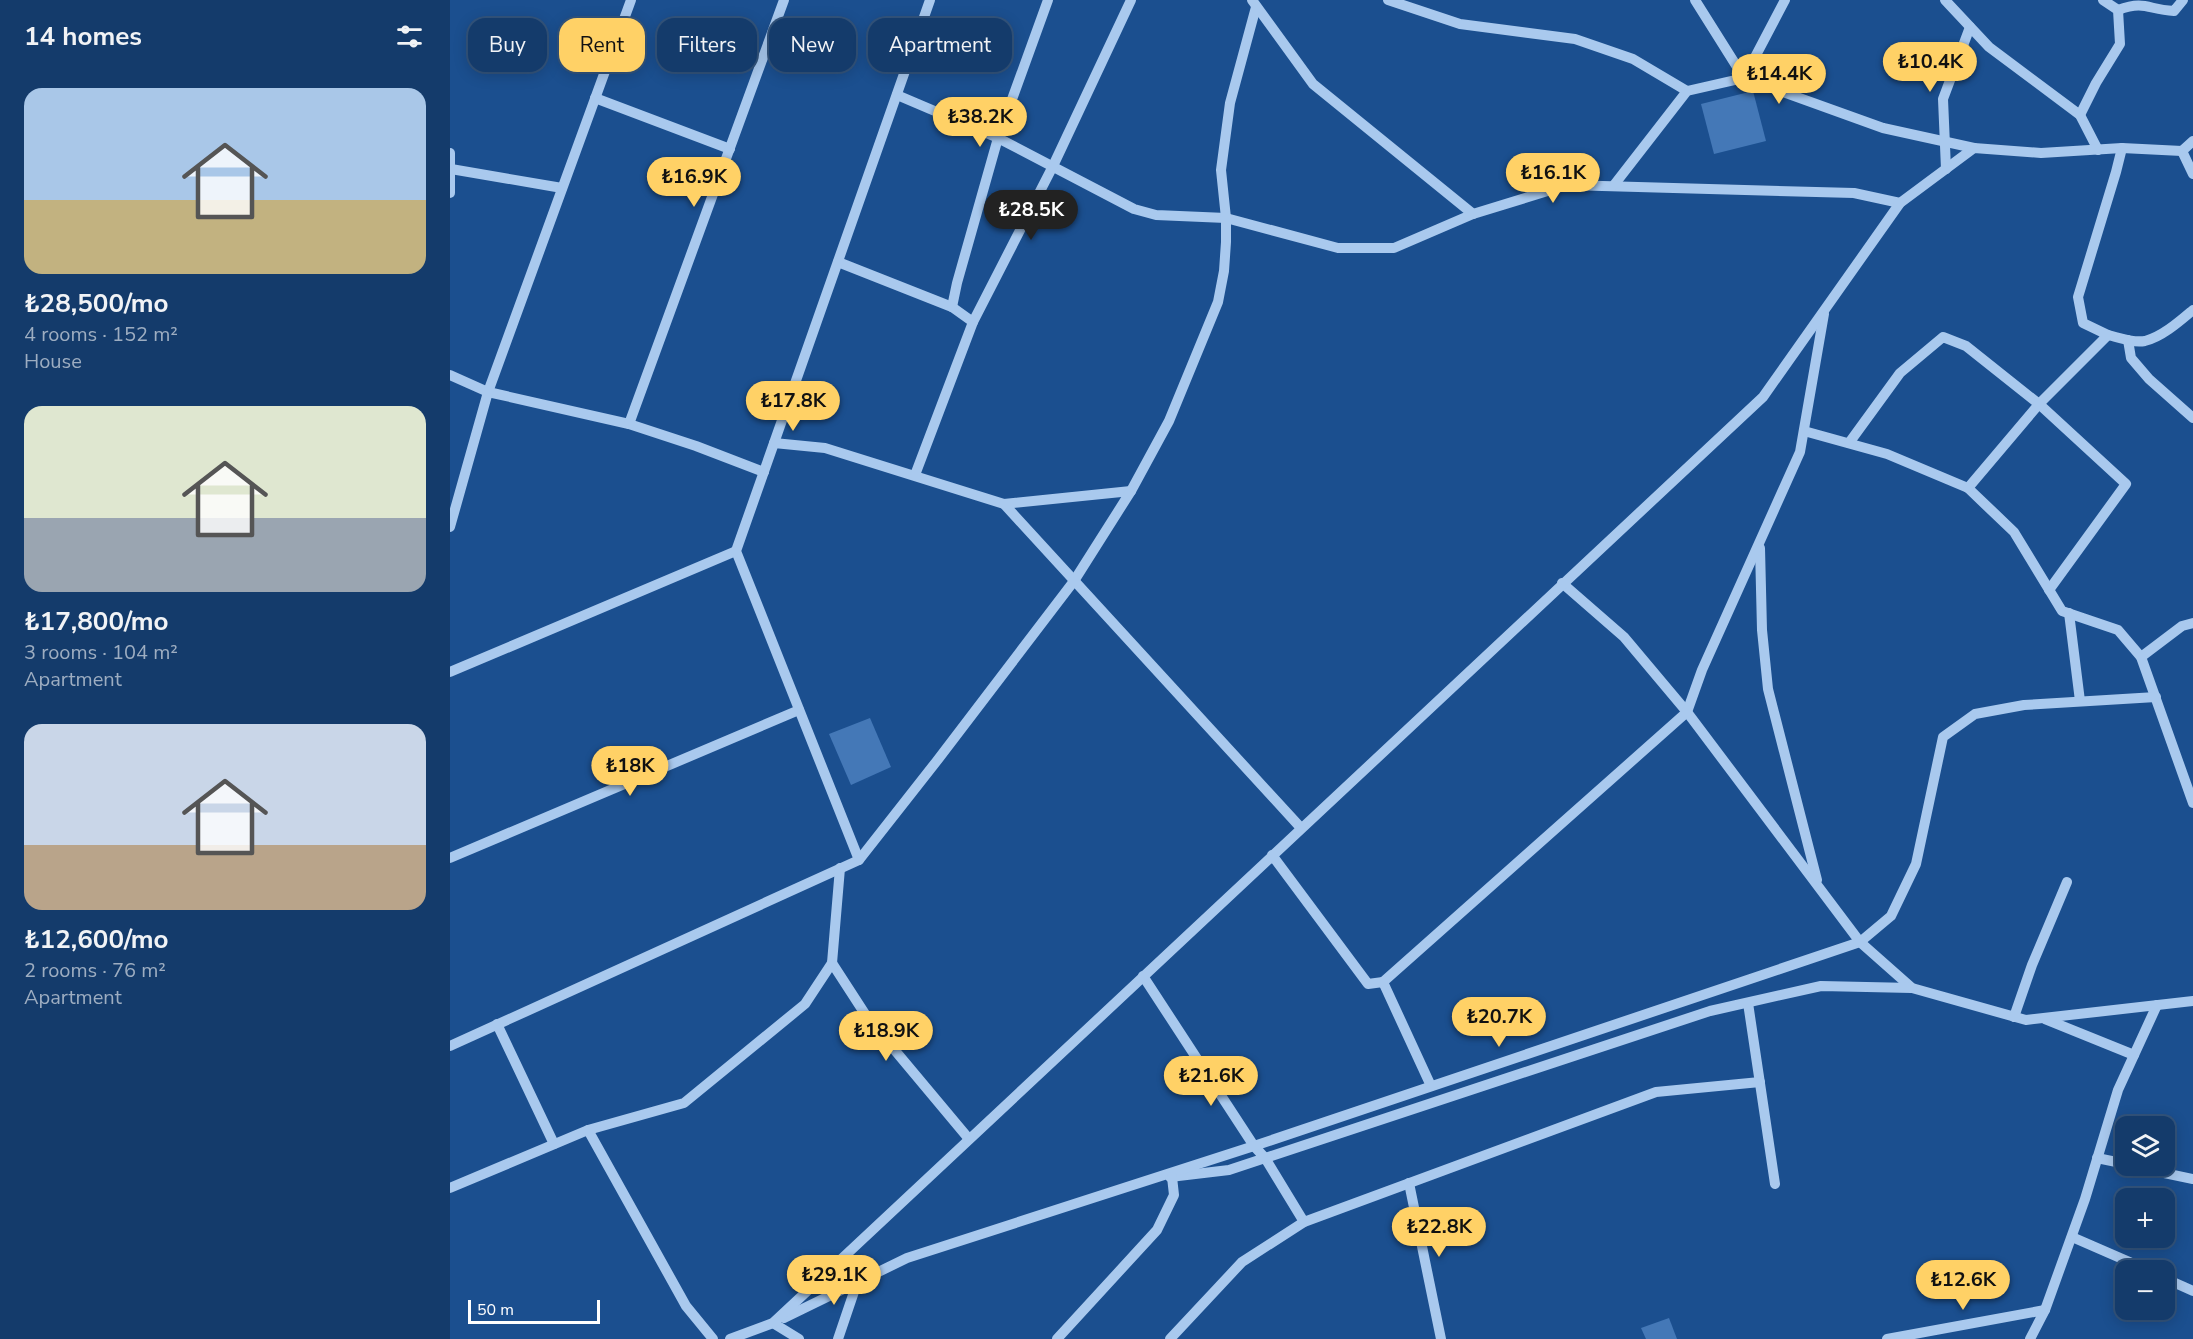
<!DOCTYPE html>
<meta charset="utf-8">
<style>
:root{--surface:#143b6b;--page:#1d4271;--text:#f1f3f6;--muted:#9dadc1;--line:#33557e;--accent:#ffd166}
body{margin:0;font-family:"Nunito Sans",sans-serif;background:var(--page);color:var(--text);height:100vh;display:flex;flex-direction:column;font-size:22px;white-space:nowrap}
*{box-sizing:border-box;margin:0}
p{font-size:20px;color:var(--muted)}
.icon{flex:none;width:33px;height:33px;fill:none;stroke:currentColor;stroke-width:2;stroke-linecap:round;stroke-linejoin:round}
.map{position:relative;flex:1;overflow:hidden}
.side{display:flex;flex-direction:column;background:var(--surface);width:450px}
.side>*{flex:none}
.hud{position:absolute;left:18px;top:18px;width:570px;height:54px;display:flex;gap:12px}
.tools{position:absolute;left:1665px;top:1116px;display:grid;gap:12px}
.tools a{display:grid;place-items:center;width:60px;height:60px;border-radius:12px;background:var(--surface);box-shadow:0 3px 15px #0003,0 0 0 2px var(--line);font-size:30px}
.scale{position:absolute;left:18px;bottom:15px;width:132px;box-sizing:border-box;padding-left:6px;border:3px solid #fff;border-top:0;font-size:16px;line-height:21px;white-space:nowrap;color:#fff;-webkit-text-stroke:4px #1b4f8f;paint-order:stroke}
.price{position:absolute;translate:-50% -51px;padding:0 14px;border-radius:21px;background:var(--accent);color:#111;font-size:20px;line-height:39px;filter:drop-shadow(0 2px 3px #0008)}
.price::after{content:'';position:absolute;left:50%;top:36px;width:18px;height:14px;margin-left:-9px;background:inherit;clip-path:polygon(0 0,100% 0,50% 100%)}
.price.active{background:#222;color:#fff}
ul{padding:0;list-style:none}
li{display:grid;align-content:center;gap:12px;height:318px;padding:0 24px}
li span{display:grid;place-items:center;height:186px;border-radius:18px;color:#555}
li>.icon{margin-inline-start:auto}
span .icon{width:108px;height:108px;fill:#fffc;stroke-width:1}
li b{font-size:26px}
h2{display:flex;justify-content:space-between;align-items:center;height:72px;padding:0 24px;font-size:26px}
.pill{padding:0 21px;border-radius:18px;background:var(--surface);box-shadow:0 3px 15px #0003,0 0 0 2px var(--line);font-size:21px;line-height:54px}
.pill.active{background:var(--accent);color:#111}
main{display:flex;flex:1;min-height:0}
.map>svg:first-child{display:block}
</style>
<main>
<section class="side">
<h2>14 homes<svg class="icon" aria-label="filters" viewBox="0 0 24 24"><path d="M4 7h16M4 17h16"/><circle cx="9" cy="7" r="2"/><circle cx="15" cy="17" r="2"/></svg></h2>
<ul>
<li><span style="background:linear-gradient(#a9c7e8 60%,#c2b280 0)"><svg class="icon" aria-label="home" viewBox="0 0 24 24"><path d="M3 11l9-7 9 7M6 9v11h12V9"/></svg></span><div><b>₺28,500/mo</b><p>4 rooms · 152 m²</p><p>House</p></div></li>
<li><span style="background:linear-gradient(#dfe7d0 60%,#9aa5b1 0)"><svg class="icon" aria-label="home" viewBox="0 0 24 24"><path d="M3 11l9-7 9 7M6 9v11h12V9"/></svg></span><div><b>₺17,800/mo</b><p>3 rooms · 104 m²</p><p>Apartment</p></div></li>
<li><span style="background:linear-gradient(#c9d6e8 65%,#b9a48a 0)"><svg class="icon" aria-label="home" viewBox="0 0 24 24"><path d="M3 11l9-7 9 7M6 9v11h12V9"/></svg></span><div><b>₺12,600/mo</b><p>2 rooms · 76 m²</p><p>Apartment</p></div></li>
</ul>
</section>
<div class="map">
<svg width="1743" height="1339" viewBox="0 0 1743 1339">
<rect width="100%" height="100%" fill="#1b4f8f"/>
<g fill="#4478b7">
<polygon points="1303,91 1316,141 1264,154 1251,104"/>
<polygon points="420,718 441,767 401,785 379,734"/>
<polygon points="1219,1318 1227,1339 1196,1339 1191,1328"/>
</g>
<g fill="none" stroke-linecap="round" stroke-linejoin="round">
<g stroke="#a9c9ee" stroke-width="10">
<polyline points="802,0 863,84 1023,214"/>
<polyline points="938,0 1010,24 1125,39 1183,59 1237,91"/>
<polyline points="1245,0 1294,78"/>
<polyline points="1495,0 1539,47 1630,115 1648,150"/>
<path d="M 1668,10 C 1696,0 1698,10 1724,11 L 1733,0"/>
<polyline points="1294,78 1335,0"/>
<polyline points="447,95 548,138 684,209 706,215 776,218 888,248 944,248 1023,214 1117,185 1404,193 1450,203"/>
<polyline points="145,98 280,149"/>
<polyline points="1630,115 1646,83 1670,44 1668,10 1653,0"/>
<polyline points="1732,151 1743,174"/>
<polyline points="0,153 0,193"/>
<polyline points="1,169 112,188"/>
<polyline points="1496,169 1493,99 1520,27"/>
<polyline points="1164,185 1237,91 1294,78 1433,128 1524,148"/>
<polyline points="388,262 502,307 523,322"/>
<polyline points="502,307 507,283 548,138 598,0"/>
<path d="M 1658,335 C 1670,338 1683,343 1695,341 C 1712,337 1730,321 1743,310"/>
<polyline points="1678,340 1681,358 1699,379 1743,418"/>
<polyline points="0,375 38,392 179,424 246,446 314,472"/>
<polyline points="179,424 334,0"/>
<polyline points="1354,431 1437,454 1518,488 1564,532 1612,611 1668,630 1691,657 1743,803"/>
<polyline points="324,443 375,448 554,504 851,828"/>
<polyline points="1399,443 1450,373 1493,337 1516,346 1589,404 1676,484 1599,590"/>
<polyline points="465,475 523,322 603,166 681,0"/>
<polyline points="1518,488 1589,404 1658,335 1633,323 1628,297 1666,172 1672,148"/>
<polyline points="554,504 681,491"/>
<polyline points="0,527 38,392 181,0"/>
<polyline points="1310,548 1312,630 1318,689 1367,880"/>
<polyline points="1112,583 1174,637 1237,712 1410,942 1462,988 1576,1020 1743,1001"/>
<polyline points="1619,613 1630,701"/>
<polyline points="1691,657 1732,626 1743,623"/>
<polyline points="0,672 286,551"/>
<polyline points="822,855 918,984 933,982"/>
<polyline points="0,858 349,710"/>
<polyline points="409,860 286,551 480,0"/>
<polyline points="382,963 417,1017 519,1139"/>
<polyline points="693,976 804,1146 815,1158 854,1222"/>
<polyline points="1298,1003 1325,1184"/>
<polyline points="1564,1017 1582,965 1617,882"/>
<polyline points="1595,1019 1684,1055"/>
<polyline points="47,1024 104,1144"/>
<polyline points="0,1046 409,860 486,762 624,581 681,491 719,421 768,302 774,271 776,242 776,218 771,170 780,103 806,7"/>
<polyline points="981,1086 933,982 1237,712 1252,670 1350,452 1374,314"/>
<polyline points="138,1130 236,1306 263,1339"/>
<polyline points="1647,1158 1676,1164"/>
<polyline points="1681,1166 1743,1179"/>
<polyline points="720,1177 779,1170 1260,1011 1371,986 1462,988"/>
<polyline points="959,1183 991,1339"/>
<polyline points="0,1188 138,1130 234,1103 355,1004 382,963 390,868"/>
<polyline points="1622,1237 1698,1270"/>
<polyline points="1714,1278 1743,1291"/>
<polyline points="334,1318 457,1258 804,1146 1410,942 1441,916 1466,864 1493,737 1525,714 1574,705 1706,697"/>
<polyline points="323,1323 349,1339"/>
<polyline points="280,1339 323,1323 1313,397 1450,203 1524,148 1591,153 1672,148 1732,151 1743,141"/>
<polyline points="388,1339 407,1283"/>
<polyline points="607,1339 707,1230 724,1195 722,1177"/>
<polyline points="720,1339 792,1262 854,1222 1206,1092 1310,1082"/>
<polyline points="1437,1339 1595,1310"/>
<polyline points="1580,1339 1595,1310 1635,1199 1668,1090 1707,1005"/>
</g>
</g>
</svg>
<div class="tools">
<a><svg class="icon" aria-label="layers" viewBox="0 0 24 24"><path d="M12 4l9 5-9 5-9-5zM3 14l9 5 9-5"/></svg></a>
<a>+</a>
<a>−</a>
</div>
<div class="scale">50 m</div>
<b class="price" style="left:1480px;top:93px">₺10.4K</b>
<b class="price" style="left:1329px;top:105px">₺14.4K</b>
<b class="price" style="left:530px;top:148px">₺38.2K</b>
<b class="price" style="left:1103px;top:204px">₺16.1K</b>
<b class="price" style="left:244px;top:208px">₺16.9K</b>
<b class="price active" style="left:581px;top:241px">₺28.5K</b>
<b class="price" style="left:343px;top:432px">₺17.8K</b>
<b class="price" style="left:180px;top:797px">₺18K</b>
<b class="price" style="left:1049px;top:1048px">₺20.7K</b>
<b class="price" style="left:436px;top:1062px">₺18.9K</b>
<b class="price" style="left:761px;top:1107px">₺21.6K</b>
<b class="price" style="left:989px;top:1258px">₺22.8K</b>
<b class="price" style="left:384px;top:1306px">₺29.1K</b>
<b class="price" style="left:1513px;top:1311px">₺12.6K</b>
<div class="hud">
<a class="pill">Buy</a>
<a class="pill active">Rent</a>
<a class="pill">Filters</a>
<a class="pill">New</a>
<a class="pill">Apartment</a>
</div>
</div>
</main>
